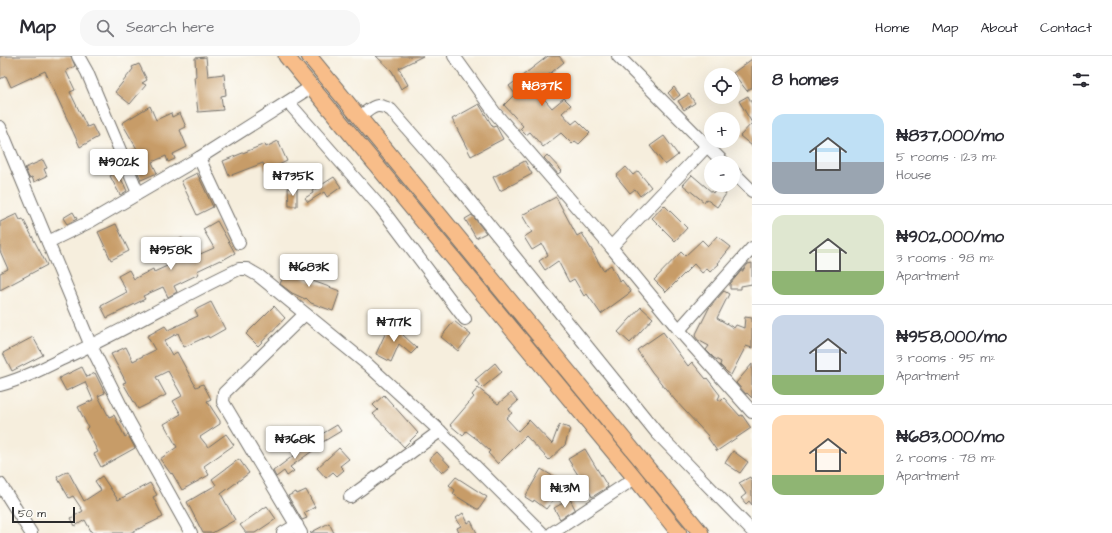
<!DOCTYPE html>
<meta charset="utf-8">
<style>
:root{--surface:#fff;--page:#f7f7f7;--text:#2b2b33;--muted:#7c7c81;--line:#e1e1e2;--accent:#ea580c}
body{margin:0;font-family:"Architects Daughter",sans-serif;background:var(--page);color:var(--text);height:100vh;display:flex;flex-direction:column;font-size:15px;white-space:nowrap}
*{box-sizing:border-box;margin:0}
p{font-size:13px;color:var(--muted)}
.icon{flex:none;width:22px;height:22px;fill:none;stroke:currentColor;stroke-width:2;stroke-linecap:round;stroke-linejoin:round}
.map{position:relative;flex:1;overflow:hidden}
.side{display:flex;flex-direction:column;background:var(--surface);width:360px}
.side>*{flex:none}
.fabs{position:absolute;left:704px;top:12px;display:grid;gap:8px}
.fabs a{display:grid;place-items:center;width:36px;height:36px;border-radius:50%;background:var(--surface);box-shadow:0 4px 16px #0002;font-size:20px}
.scale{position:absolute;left:12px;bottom:10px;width:63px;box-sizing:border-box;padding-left:4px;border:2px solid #2b2b2b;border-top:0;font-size:11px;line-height:14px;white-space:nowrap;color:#2b2b2b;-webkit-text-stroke:3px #fdfcf7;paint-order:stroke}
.price{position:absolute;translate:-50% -34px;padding:0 9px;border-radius:4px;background:#fff;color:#222;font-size:13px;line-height:26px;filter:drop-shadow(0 1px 2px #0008)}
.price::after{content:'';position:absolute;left:50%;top:24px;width:12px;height:9px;margin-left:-6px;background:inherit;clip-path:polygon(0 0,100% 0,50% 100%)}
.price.current{background:var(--accent);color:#fff}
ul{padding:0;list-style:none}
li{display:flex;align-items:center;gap:12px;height:100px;padding:0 20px}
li+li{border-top:1px solid var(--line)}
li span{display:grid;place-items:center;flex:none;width:112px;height:80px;border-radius:12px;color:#555}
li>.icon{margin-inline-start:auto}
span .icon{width:48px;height:48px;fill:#fffc;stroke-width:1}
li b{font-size:17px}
h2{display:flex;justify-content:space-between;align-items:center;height:48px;padding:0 20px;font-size:17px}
header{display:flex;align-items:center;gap:24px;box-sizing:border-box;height:56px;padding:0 20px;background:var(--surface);border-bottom:1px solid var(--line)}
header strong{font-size:19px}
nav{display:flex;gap:22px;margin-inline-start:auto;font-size:14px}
.search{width:280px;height:36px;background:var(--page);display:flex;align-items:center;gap:10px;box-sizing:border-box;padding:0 14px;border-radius:16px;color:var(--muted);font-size:15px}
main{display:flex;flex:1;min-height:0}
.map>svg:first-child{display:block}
</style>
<header>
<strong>Map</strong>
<div class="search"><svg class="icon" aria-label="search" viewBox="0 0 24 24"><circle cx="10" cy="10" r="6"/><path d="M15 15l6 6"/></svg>Search here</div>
<nav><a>Home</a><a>Map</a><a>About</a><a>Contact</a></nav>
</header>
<main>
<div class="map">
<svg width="752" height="477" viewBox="0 0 752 477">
<rect width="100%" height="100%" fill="#fdfcf7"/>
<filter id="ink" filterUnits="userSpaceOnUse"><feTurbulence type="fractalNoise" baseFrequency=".025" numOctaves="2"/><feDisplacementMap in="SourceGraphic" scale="8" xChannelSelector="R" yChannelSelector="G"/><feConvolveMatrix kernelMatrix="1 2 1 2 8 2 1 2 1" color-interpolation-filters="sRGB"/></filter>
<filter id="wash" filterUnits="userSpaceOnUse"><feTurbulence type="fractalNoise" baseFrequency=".012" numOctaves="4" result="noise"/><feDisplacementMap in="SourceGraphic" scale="16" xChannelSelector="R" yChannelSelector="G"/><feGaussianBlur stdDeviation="0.9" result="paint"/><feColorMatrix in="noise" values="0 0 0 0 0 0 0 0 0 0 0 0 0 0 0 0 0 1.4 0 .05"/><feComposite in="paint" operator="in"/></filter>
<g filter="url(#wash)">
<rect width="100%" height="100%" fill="#f6eedd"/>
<g id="blocks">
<g fill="#c79c68">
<polygon points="0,0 71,0 75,10 66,15 75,34 70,36 87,71 92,69 98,81 80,91 45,15 11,31 6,20 0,23"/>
<polygon points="376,0 423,0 399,12 408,29 401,33 392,15"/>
<polygon points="548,0 559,0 564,6 534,31 552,52 564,42 571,49 562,57 572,68 577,64 590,77 579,88 575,85 572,88 561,77 543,91 530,76 526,79 520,73 523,70 504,49 515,38 509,30"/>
<polygon points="206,1 208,20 224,18 226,39 221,40 223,54 198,56 194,21 196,21 195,2"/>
<polygon points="752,3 752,31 747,35 733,17"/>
<polygon points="139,8 147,24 142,27 146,29 130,48 115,36 133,13 132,11"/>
<polygon points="674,31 680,39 674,44 668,37"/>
<polygon points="689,38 695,47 684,54 678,45"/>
<polygon points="748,40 752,48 752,90 740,80 752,67 739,45"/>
<polygon points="479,48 493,71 496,70 503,83 471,100 452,63"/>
<polygon points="150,50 156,64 171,57 172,61 180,57 186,71 180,74 187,91 173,98 175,103 168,106 166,100 152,106 157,117 141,124 129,96 137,93 122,67"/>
<polygon points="664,80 678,99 665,109 650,90"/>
<polygon points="278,85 287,105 266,115 263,107 229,120 223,105 265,88 266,91"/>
<polygon points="547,99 562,115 558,118 544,102"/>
<polygon points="43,104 47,112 44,113 47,120 34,126 32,121 29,122 25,112"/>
<polygon points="525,105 532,118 500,135 493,121"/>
<polygon points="626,111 633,119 638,115 651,131 640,140 635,133 630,137 616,120"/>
<polygon points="118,116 127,135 120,139 110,120"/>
<polygon points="197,117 213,151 197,159 181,125"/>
<polygon points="692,119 713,137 717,131 726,138 717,151 706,143 704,146 683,129"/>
<polygon points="334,121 341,131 327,141 324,136 308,146 305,142 313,137 312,135"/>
<polygon points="288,132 297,132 297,150 289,150"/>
<polygon points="556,141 577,180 582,177 603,214 611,209 620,226 622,224 631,236 601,258 587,238 584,240 574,223 569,226 558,205 545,214 539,205 548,199 542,188 532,194 524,181 532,176 522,159"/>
<polygon points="664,149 687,172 675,185 652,162"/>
<polygon points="73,156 77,163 67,168 63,162"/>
<polygon points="17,158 20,164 23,163 47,209 0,234 0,217 8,213 0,195 0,166"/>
<polygon points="472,159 486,177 476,182 465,163"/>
<polygon points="217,165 235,197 221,205 220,204 197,215 199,218 174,230 177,236 168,241 163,231 143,240 145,243 107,262 101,250 127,236 118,220 129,214 134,223 153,213 154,216 178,205 170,188 182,182 191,202 214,192 203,173"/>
<polygon points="116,168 129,195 111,204 98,176"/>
<polygon points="717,180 731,191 718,207 719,208 710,216 707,213 702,217 694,208 666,236 654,224 681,196 685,200 702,184 708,190"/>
<polygon points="290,205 306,212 302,221 340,235 333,255 311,247 306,242 305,243 292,237 280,228"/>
<polygon points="752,207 752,228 741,230 741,233 730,233 730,228 741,215 743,215 743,214 748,208"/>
<polygon points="724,235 729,238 717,262 734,272 736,269 744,272 745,261 752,262 752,292 746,290 731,319 727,316 720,309 721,306 714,302 706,294 709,290 698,284 695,280 709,252"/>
<polygon points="211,246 225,273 209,282 208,280 184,291 178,277 164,285 172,299 177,296 196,331 203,328 211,343 207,345 220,365 220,368 200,381 208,391 226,378 234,389 204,410 209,419 182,434 172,417 171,418 160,403 177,391 164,368 181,358 173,345 182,340 168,315 156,321 166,339 138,353 123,327 126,326 111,298 126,291 133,305 155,294 147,280 165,270 168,274 198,260 195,254"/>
<polygon points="274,250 285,262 258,290 246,278"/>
<polygon points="641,251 653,262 630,287 618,276"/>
<polygon points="454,265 471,279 458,295 441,281"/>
<polygon points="390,267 405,275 403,279 417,292 411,298 399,288 391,306 376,298"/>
<polygon points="663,276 688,310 692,306 706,323 707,322 720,339 718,343 721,345 724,342 740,360 742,359 751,372 717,395 708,382 709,381 674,343 652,316 637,294"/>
<polygon points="33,281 43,299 12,315 3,297"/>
<polygon points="495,307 502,316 482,332 475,324"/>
<polygon points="752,308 752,342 747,337 746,338 736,327"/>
<polygon points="82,311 87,321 95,317 105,337 98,340 109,361 114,359 125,381 128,379 135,392 101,411 94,398 98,396 86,373 88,371 78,351 93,344 85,326 66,335 59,322"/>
<polygon points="478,332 498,348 511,337 518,345 509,353 512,357 506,362 518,375 529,364 552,388 558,372 560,369 570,372 565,389 549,404 526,380 498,408 488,397 490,395 478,384 466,375 463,380 450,369 474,341 472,339"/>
<polygon points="384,339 418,377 404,391 373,358 378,354 373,349"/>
<polygon points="337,369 341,375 321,387 317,381"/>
<polygon points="313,385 318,391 290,411 294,415 287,420 284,415 276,421 273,415"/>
<polygon points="339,392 349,403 340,410 344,414 337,420 333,416 326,422 317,412"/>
<polygon points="585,393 608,431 592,441 584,426 583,427 568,403"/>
<polygon points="733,395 748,406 740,417 725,407"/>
<polygon points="437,396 450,410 442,417 429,403"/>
<polygon points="239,403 249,417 221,438 235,464 212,477 203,477 187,446 216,429 212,423"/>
<polygon points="541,413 566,428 546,453 534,444 533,446 525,441"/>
<polygon points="68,415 84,445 101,434 95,425 102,420 118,444 150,427 157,439 153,441 163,461 130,477 92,477 85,464 75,470 71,462 83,455 73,440 69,442 57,421"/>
<polygon points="456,421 487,441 479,453 477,453 453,438 455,434 449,429"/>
<polygon points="750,421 752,426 752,449 749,445 746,448 741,442 746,438 739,427"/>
<polygon points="306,434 315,451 304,457 307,462 302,464 288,440 296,436 297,438"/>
<polygon points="570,443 575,453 560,463 554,452"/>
<polygon points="267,450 276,463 255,477 246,477 240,469"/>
<polygon points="463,457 468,467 471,465 477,477 459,477 457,472 461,470 456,462"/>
<polygon points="329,467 334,477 310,477"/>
</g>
</g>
</g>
<g filter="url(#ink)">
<use href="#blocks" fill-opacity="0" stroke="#726f69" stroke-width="1"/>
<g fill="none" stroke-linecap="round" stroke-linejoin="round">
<g stroke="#726f69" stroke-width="14">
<g id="minor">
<polyline points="78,0 87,16 138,137"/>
<polyline points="454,0 495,57 611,191 685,281 752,356"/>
<polyline points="618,0 724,107"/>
<polyline points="288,46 381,152 465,263"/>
<path d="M 360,61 C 372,51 376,46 391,54 L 460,133 L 657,377 L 752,475"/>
<polyline points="0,71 91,290 128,364 191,477"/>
<polyline points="199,102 239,187"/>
<polyline points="733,116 752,135"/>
<polyline points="48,186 91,165 199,102 311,31"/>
<polyline points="611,191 707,90"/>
<polyline points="679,274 752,192"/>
<path d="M 0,329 C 22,323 42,313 62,303 C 122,276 179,241 239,213 L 247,213 L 259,220 L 367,308 L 440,375 L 542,477"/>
<polyline points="0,428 31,477"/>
<polyline points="350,441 440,375"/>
<polyline points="283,477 297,469"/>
<polyline points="301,477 223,346 224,337 305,258"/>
<polyline points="552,477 635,422"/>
</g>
</g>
<g stroke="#726f69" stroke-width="17">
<g id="major">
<polyline points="286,0 635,422 679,477"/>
<polyline points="309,0 701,477"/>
</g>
</g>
<use href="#minor" stroke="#fff" stroke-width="12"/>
<use href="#major" stroke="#f8bd89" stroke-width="15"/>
</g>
</g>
</svg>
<div class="fabs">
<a><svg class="icon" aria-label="locate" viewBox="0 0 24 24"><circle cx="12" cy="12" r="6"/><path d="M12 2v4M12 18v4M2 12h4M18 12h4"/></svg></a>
<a>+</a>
<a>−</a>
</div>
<div class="scale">50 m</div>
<b class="price current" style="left:542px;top:51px">₦837K</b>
<b class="price" style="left:119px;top:127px">₦902K</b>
<b class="price" style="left:293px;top:141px">₦735K</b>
<b class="price" style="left:171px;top:215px">₦958K</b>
<b class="price" style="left:309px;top:232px">₦683K</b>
<b class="price" style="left:394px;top:287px">₦717K</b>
<b class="price" style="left:295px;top:404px">₦368K</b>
<b class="price" style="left:565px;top:453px">₦1.3M</b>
</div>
<section class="side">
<h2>8 homes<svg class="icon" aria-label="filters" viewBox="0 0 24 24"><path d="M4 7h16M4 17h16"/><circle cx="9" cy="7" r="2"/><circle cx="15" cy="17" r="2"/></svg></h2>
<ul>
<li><span style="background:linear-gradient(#bfe0f5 60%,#9aa5b1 0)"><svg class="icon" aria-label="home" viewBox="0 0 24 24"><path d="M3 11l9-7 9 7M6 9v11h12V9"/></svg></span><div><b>₦837,000/mo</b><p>5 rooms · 123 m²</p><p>House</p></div></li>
<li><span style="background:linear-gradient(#dfe7d0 70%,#8fb573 0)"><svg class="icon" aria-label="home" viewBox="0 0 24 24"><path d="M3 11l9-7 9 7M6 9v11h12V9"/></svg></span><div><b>₦902,000/mo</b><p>3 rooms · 98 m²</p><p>Apartment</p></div></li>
<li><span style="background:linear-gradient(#c9d6e8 75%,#8fb573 0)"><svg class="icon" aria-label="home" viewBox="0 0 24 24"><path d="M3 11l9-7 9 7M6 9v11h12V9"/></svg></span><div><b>₦958,000/mo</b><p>3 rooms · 95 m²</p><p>Apartment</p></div></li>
<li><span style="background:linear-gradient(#ffd9b3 75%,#8fb573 0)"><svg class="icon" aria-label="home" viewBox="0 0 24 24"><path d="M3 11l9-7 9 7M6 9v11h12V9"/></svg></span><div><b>₦683,000/mo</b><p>2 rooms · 78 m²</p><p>Apartment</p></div></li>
</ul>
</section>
</main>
